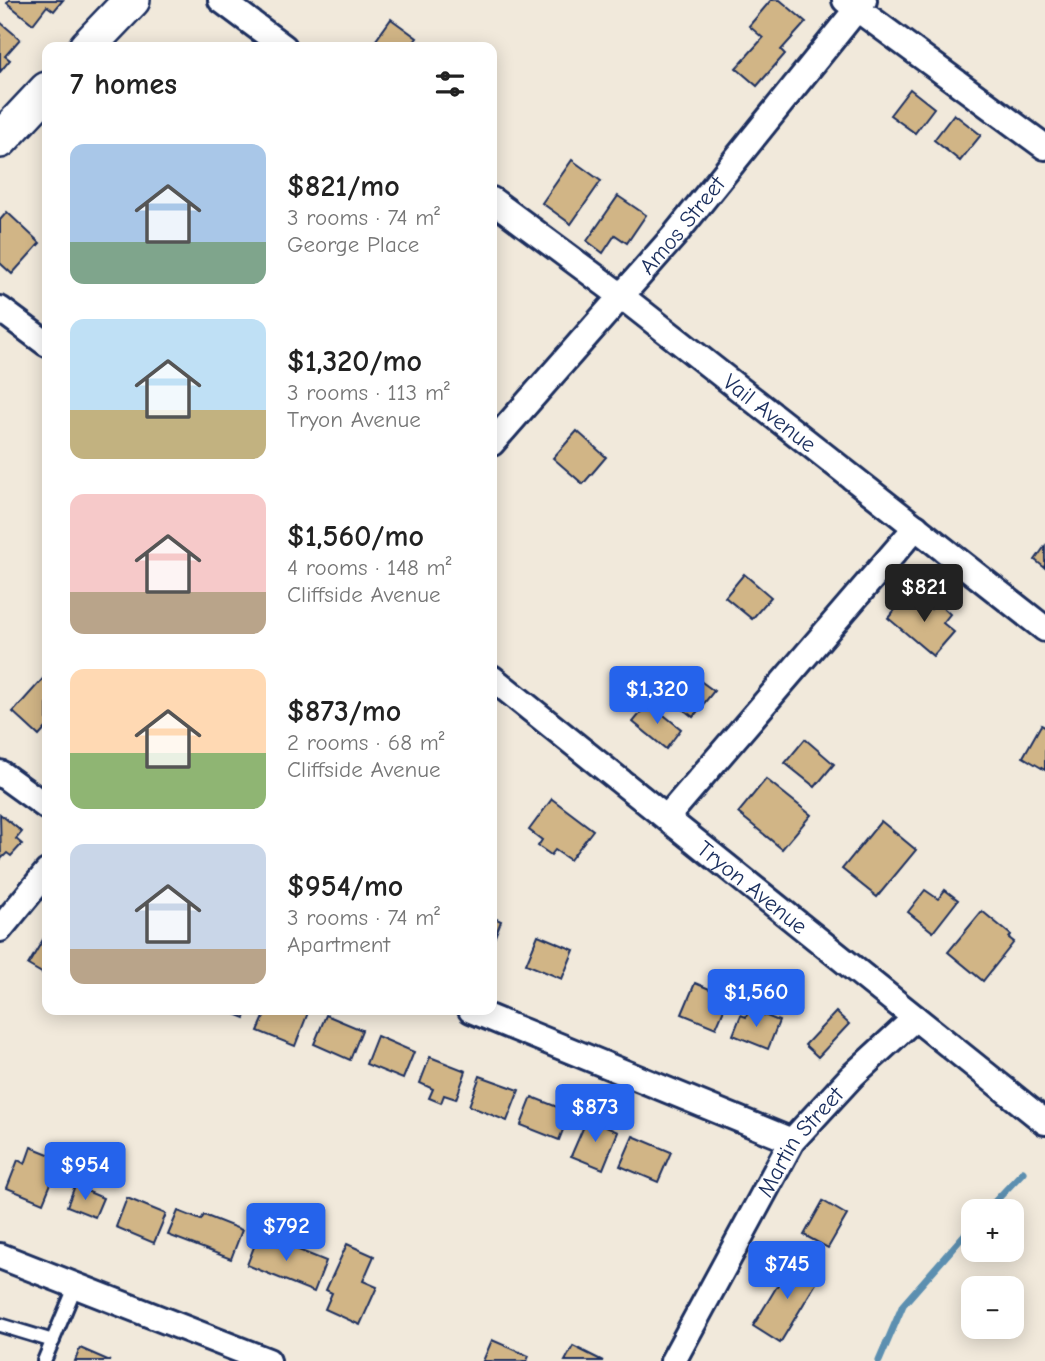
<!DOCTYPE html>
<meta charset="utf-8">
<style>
:root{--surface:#fff;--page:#f6f6f6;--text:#222;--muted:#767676;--accent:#2563eb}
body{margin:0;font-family:"Comic Neue",sans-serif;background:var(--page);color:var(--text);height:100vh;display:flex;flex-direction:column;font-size:26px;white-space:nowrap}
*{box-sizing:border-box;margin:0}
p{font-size:23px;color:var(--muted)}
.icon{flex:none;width:38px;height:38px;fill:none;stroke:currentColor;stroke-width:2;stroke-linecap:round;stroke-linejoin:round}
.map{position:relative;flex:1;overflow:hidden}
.details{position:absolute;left:42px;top:42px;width:455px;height:973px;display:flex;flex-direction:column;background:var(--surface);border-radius:14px;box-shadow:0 4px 18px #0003}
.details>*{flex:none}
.tools{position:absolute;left:961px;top:1199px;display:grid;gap:14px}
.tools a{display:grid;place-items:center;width:63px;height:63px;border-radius:14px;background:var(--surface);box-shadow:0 4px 18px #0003;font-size:35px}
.price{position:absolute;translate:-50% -60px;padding:0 16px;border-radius:7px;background:var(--accent);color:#fff;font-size:23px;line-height:46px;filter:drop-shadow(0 2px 4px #0008)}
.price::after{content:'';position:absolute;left:50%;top:42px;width:21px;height:16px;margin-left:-10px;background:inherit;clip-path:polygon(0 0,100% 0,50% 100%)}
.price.on{background:#222;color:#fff}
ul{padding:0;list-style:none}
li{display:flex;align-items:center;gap:21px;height:175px;padding:0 28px}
li span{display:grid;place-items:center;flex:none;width:196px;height:140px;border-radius:14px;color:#555}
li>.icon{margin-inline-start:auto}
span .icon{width:84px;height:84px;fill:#fffc;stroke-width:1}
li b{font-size:30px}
h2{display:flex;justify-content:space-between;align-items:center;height:84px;padding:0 28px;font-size:30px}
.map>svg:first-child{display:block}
</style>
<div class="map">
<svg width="1045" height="1361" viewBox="0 0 1045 1361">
<rect width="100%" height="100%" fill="#f1e9db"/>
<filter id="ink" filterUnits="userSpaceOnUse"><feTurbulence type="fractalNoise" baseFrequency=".0143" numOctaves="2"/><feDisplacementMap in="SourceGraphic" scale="14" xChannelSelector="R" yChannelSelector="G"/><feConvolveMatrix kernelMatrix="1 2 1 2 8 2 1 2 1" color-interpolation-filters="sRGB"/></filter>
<g filter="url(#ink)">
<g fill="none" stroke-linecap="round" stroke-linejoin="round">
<g stroke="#5b8fb0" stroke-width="7">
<polyline points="986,1211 1023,1172"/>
<polyline points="879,1361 903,1305 973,1225"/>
</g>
</g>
<g fill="#d1b586" stroke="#1b2f5e" stroke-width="2">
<polygon points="9,0 63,0 54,11 47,6 33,24 7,3"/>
<polygon points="771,0 780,0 806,22 781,50 785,54 757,86 736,68 763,38 749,26"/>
<polygon points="391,19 417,38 410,47 371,47"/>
<polygon points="0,22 20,39 5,56 10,60 0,72"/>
<polygon points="910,89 934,108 915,133 890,115"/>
<polygon points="954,114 981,135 960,161 934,140"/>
<polygon points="572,160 601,181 571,224 542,203"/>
<polygon points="618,196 646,215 627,243 615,235 603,253 587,241"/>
<polygon points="7,212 40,243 12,274 0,263 0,220"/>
<polygon points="577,431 606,457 583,484 553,458"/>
<polygon points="1045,546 1045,568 1035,560"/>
<polygon points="744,574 771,597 752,619 725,597"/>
<polygon points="916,597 931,609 937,602 950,614 943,623 954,632 933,656 888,618 900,604 906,609"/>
<polygon points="684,669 714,691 693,717 664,694"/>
<polygon points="47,674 47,727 39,736 13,712"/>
<polygon points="649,703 681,729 666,749 633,722"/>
<polygon points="1041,725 1045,727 1045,770 1023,757"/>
<polygon points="805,739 834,764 815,787 785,763"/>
<polygon points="766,779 811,815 782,849 738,813"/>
<polygon points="552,799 593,830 570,860 555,850 551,855 538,846 542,840 529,830"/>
<polygon points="0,814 22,832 16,839 22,844 11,856 7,853 1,859"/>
<polygon points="881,821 916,850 877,897 842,869"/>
<polygon points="925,890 938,899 945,890 958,900 933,932 908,912"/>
<polygon points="982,911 1011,935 1009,938 1014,942 983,981 948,952"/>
<polygon points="492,917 501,921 492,944"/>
<polygon points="538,935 574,950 562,979 526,964"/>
<polygon points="44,938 47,940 47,976 28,965"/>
<polygon points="695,983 729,997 716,1028 682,1014"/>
<polygon points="749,1009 779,1021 768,1049 733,1035 741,1015 746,1017"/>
<polygon points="225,1010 248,1010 245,1018"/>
<polygon points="267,1010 309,1010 295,1046 258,1031"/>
<polygon points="836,1012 849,1024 818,1057 805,1045"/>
<polygon points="326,1015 362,1030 350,1060 314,1044"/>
<polygon points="377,1036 414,1052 403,1079 366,1064"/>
<polygon points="430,1057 466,1071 456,1099 444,1095 441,1103 429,1098 433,1089 420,1083"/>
<polygon points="480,1076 519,1090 507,1121 469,1106"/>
<polygon points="532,1097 570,1112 559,1140 521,1125"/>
<polygon points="587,1119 618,1132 603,1169 571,1156"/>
<polygon points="633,1136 671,1152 658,1182 620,1166"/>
<polygon points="31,1147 61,1159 43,1203 7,1188 18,1160 25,1164"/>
<polygon points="75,1186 103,1198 95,1217 67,1206"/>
<polygon points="127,1198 166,1214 154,1243 116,1227"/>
<polygon points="823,1201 847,1215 828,1248 804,1235"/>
<polygon points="178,1211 201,1220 204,1215 242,1230 231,1259 168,1235"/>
<polygon points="259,1234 326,1261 314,1292 247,1265"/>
<polygon points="347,1244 374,1256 363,1281 377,1287 360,1325 325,1309 332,1293 326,1290"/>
<polygon points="794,1258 821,1275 780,1343 753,1326"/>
<polygon points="492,1340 529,1356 527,1361 483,1361"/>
<polygon points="573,1346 603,1361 565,1361"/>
<polygon points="80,1348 110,1361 75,1361"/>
</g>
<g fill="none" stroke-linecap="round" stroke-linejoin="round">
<g stroke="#1b2f5e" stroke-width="18">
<g id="service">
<polyline points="0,1325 53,1341"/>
<polyline points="44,1361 76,1285"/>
</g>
</g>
<g stroke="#1b2f5e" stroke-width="30">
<g id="minor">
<polyline points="221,0 284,47"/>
<polyline points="845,0 1045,147"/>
<path id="s1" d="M 492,200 L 620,295 L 1045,629"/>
<polyline points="0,309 47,344"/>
<path id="s2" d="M 492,443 L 674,236 L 864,0"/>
<path id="s3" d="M 492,678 L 1045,1122"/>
<polyline points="0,773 47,807"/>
<polyline points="667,817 916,527"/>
<polyline points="0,929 47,872"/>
<polyline points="471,1010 792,1141"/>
<polyline points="0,1256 268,1361"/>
<path id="s4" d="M 673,1361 L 792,1141 L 852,1076 L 915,1018"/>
</g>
</g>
<g stroke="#1b2f5e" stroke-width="40">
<g id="secondary">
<polyline points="87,47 132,0"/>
<polyline points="0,140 47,90"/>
</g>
</g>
<use href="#service" stroke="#fff" stroke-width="12"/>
<use href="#minor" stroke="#fff" stroke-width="24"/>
<use href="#secondary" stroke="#fff" stroke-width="35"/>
</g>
</g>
<g text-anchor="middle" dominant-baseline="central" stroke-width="5" stroke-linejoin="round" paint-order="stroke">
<g font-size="23" fill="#1b2f5e" stroke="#fff">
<text stroke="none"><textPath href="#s2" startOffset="289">Amos Street</textPath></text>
<text stroke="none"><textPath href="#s1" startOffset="350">Vail Avenue</textPath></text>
<text stroke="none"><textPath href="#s3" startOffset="334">Tryon Avenue</textPath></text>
<text stroke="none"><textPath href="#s4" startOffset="254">Martin Street</textPath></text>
</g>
</g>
</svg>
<div class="tools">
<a>+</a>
<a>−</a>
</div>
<b class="price on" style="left:924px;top:624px">$821</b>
<b class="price" style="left:657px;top:726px">$1,320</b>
<b class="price" style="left:756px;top:1029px">$1,560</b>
<b class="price" style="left:595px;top:1144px">$873</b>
<b class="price" style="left:85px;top:1202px">$954</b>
<b class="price" style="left:286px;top:1263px">$792</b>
<b class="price" style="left:787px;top:1301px">$745</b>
<section class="details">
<h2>7 homes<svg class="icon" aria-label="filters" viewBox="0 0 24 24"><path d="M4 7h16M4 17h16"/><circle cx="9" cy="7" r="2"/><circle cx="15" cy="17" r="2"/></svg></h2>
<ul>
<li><span style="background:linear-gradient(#a9c7e8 70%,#7fa58c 0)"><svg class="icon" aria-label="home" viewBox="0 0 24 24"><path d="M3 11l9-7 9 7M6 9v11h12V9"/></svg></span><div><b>$821/mo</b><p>3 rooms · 74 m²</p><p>George Place</p></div></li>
<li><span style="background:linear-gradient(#bfe0f5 65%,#c2b280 0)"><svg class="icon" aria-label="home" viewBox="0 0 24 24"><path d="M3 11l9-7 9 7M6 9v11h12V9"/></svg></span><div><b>$1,320/mo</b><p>3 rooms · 113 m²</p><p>Tryon Avenue</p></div></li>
<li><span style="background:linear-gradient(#f6c9c9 70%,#b9a48a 0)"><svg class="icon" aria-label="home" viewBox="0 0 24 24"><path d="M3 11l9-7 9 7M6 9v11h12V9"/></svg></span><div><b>$1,560/mo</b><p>4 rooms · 148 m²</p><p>Cliffside Avenue</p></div></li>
<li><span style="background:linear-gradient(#ffd9b3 60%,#8fb573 0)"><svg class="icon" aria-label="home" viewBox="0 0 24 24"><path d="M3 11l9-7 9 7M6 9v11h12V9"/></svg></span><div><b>$873/mo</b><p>2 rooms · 68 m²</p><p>Cliffside Avenue</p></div></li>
<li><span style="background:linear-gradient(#c9d6e8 75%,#b9a48a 0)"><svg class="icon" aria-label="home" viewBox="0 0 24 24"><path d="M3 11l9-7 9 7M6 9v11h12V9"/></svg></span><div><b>$954/mo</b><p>3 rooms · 74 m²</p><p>Apartment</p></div></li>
</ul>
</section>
</div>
